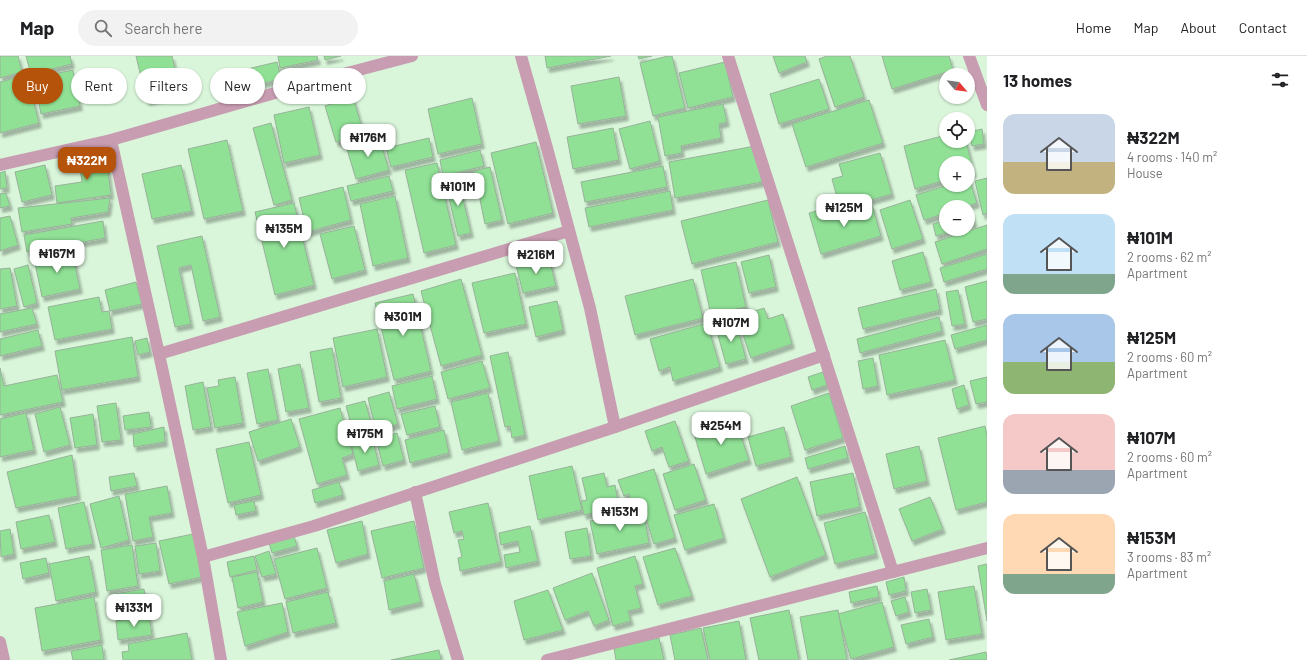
<!DOCTYPE html>
<meta charset="utf-8">
<style>
:root{--surface:#fff;--page:#f2f2f2;--text:#202124;--muted:#757577;--line:#e0e0e0;--accent:#b45309}
body{margin:0;font-family:Barlow,sans-serif;background:var(--page);color:var(--text);height:100vh;display:flex;flex-direction:column;font-size:15px;white-space:nowrap}
*{box-sizing:border-box;margin:0}
p{font-size:13px;color:var(--muted)}
.icon{flex:none;width:22px;height:22px;fill:none;stroke:currentColor;stroke-width:2;stroke-linecap:round;stroke-linejoin:round}
.map{position:relative;flex:1;overflow:hidden}
.sheet{display:flex;flex-direction:column;background:var(--surface);width:320px}
.sheet>*{flex:none}
.hud{position:absolute;left:12px;top:12px;width:380px;height:36px;display:flex;gap:8px}
.needle{width:26px;rotate:119deg}
.fabs{position:absolute;left:939px;top:12px;display:grid;gap:8px}
.fabs a{display:grid;place-items:center;width:36px;height:36px;border-radius:50%;background:var(--surface);box-shadow:0 1px 3px #0004;font-size:20px}
.price{position:absolute;translate:-50% -34px;padding:0 9px;border-radius:8px;background:#fff;color:#222;font-size:13px;line-height:26px;filter:drop-shadow(0 1px 2px #0008)}
.price::after{content:'';position:absolute;left:50%;top:24px;width:12px;height:9px;margin-left:-6px;background:inherit;clip-path:polygon(0 0,100% 0,50% 100%)}
.price.on{background:var(--accent);color:#fff}
ul{padding:0;list-style:none}
li{display:flex;align-items:center;gap:12px;height:100px;padding:0 16px}
li span{display:grid;place-items:center;flex:none;width:112px;height:80px;border-radius:12px;color:#555}
li>.icon{margin-inline-start:auto}
span .icon{width:48px;height:48px;fill:#fffc;stroke-width:1}
li b{font-size:17px}
h2{display:flex;justify-content:space-between;align-items:center;height:48px;padding:0 16px;font-size:17px}
.chip{padding:0 14px;border-radius:18px;background:var(--surface);box-shadow:0 1px 3px #0004;font-size:14px;line-height:36px}
.chip.on{background:var(--accent);color:#fff}
header{display:flex;align-items:center;gap:24px;box-sizing:border-box;height:56px;padding:0 20px;background:var(--surface);border-bottom:1px solid var(--line)}
header strong{font-size:19px}
nav{display:flex;gap:22px;margin-inline-start:auto;font-size:14px}
.search{width:280px;height:36px;background:var(--page);display:flex;align-items:center;gap:10px;box-sizing:border-box;padding:0 14px;border-radius:22px;color:var(--muted);font-size:15px}
main{display:flex;flex:1;min-height:0}
.map>svg:first-child{display:block}
</style>
<header>
<strong>Map</strong>
<div class="search"><svg class="icon" aria-label="search" viewBox="0 0 24 24"><circle cx="10" cy="10" r="6"/><path d="M15 15l6 6"/></svg>Search here</div>
<nav><a>Home</a><a>Map</a><a>About</a><a>Contact</a></nav>
</header>
<main>
<div class="map">
<svg width="987" height="604" viewBox="0 0 987 604">
<defs>
<filter id="shadow"><feDropShadow dx="2.5" dy="4.5" stdDeviation="1" flood-color="#0004"/></filter>
</defs>
<rect width="100%" height="100%" fill="#d9f6da"/>
<g fill="#90e196" stroke="#97b298" filter="url(#shadow)">
<polygon points="0,0 18,0 22,16 0,22"/>
<polygon points="26,0 70,0 72,8 31,18"/>
<polygon points="136,0 172,0 181,37 147,45"/>
<polygon points="278,0 317,0 318,4 280,12"/>
<polygon points="324,0 341,0 325,4"/>
<polygon points="545,0 611,0 547,12"/>
<polygon points="638,0 652,0 639,3"/>
<polygon points="668,0 672,0 685,52 653,60 640,7"/>
<polygon points="773,0 805,0 807,6 779,17"/>
<polygon points="827,0 850,0 864,41 835,51 819,3"/>
<polygon points="882,0 949,0 953,14 892,33"/>
<polygon points="277,6 281,23 229,35 226,18"/>
<polygon points="725,6 733,41 688,52 679,17"/>
<polygon points="73,14 80,50 41,58 34,22"/>
<polygon points="27,19 39,67 0,77 0,26"/>
<polygon points="619,21 626,60 578,68 571,30"/>
<polygon points="819,23 829,53 779,68 770,38"/>
<polygon points="353,41 364,78 336,86 325,50"/>
<polygon points="472,42 482,88 438,98 428,53"/>
<polygon points="869,44 883,87 806,111 792,68"/>
<polygon points="723,48 727,66 719,68 721,82 681,90 682,97 665,100 658,61"/>
<polygon points="309,51 320,99 284,107 274,59"/>
<polygon points="650,65 660,105 630,113 619,73"/>
<polygon points="271,67 292,144 274,149 253,72"/>
<polygon points="613,72 619,104 573,113 567,81"/>
<polygon points="982,73 984,88 972,90 969,76"/>
<polygon points="372,79 374,86 380,84 389,114 356,123 347,93 362,89 360,83"/>
<polygon points="946,79 946,85 966,85 974,117 968,119 968,107 946,107 946,124 915,133 904,90"/>
<polygon points="429,82 433,101 391,111 386,92"/>
<polygon points="227,84 243,155 204,163 188,93"/>
<polygon points="536,86 553,157 508,168 491,97"/>
<polygon points="755,90 762,126 675,142 669,106"/>
<polygon points="480,94 484,110 443,120 440,104"/>
<polygon points="880,97 892,138 850,150 847,139 837,141 832,123 843,120 839,108"/>
<polygon points="106,99 111,139 57,147 55,130 82,126 79,102"/>
<polygon points="437,107 456,189 424,197 405,114"/>
<polygon points="45,109 52,139 22,146 15,116"/>
<polygon points="181,109 192,155 152,163 142,118"/>
<polygon points="663,110 667,131 585,146 581,126"/>
<polygon points="490,111 502,164 485,168 474,115"/>
<polygon points="5,115 7,132 0,133 0,117"/>
<polygon points="389,120 393,135 351,145 347,130"/>
<polygon points="458,122 471,177 458,180 445,125"/>
<polygon points="969,122 977,147 965,151 946,151 946,157 924,164 916,139 948,129 968,129 968,123"/>
<polygon points="987,122 987,157 983,159 975,125"/>
<polygon points="343,131 351,164 307,176 299,142"/>
<polygon points="670,135 673,154 589,171 585,152"/>
<polygon points="6,137 10,150 0,152 0,138"/>
<polygon points="395,140 408,202 373,210 360,148"/>
<polygon points="110,142 108,156 71,162 72,168 22,176 18,152"/>
<polygon points="768,144 778,186 692,208 681,165"/>
<polygon points="910,144 923,183 892,193 880,154"/>
<polygon points="294,147 314,229 275,239 255,156"/>
<polygon points="872,149 881,180 821,198 809,157 823,153 826,162"/>
<polygon points="971,156 975,168 968,170 968,157"/>
<polygon points="10,160 18,189 0,195 0,162"/>
<polygon points="946,164 946,173 959,173 936,180 933,168"/>
<polygon points="103,165 105,182 27,196 24,179"/>
<polygon points="987,169 987,193 942,208 935,186"/>
<polygon points="354,170 365,214 332,223 320,178"/>
<polygon points="202,180 220,261 203,265 191,209 179,212 191,268 175,271 157,190"/>
<polygon points="72,195 80,233 42,241 34,202"/>
<polygon points="923,196 931,226 900,234 892,205"/>
<polygon points="987,198 987,213 944,226 940,212"/>
<polygon points="769,199 776,231 749,237 741,206"/>
<polygon points="549,201 556,230 523,237 516,209"/>
<polygon points="736,206 746,251 711,259 701,214"/>
<polygon points="28,209 37,247 24,251 14,213"/>
<polygon points="10,212 17,250 0,253 0,213"/>
<polygon points="515,217 526,268 484,277 472,227"/>
<polygon points="461,223 482,299 441,310 421,235"/>
<polygon points="693,223 703,262 635,279 625,240"/>
<polygon points="987,225 987,263 973,266 965,231"/>
<polygon points="136,226 142,248 110,255 105,234"/>
<polygon points="936,233 940,254 863,273 858,252"/>
<polygon points="958,234 965,268 952,270 946,236"/>
<polygon points="413,238 431,315 394,324 375,247"/>
<polygon points="99,241 102,256 109,255 112,273 55,284 48,251"/>
<polygon points="557,245 563,274 536,281 529,251"/>
<polygon points="32,252 37,268 0,276 0,258"/>
<polygon points="764,252 768,263 783,258 792,288 751,302 737,261"/>
<polygon points="939,261 942,275 860,297 857,283"/>
<polygon points="736,266 746,303 726,308 716,272"/>
<polygon points="707,267 720,311 673,325 670,311 659,315 650,283"/>
<polygon points="987,269 987,284 955,293 951,279"/>
<polygon points="377,273 387,321 343,331 333,282"/>
<polygon points="38,274 42,290 0,300 0,283"/>
<polygon points="132,281 138,321 62,334 55,295"/>
<polygon points="147,282 150,296 138,299 135,285"/>
<polygon points="945,284 955,324 887,339 879,299"/>
<polygon points="332,292 341,342 319,346 310,296"/>
<polygon points="508,296 525,379 512,382 510,370 505,371 490,300"/>
<polygon points="873,302 878,330 863,333 858,305"/>
<polygon points="482,305 490,332 448,343 441,316"/>
<polygon points="300,308 309,352 286,356 278,313"/>
<polygon points="0,312 4,330 57,319 63,346 0,359"/>
<polygon points="268,313 278,364 257,368 247,317"/>
<polygon points="823,316 827,329 812,334 808,321"/>
<polygon points="432,320 437,343 397,353 392,330"/>
<polygon points="235,321 243,367 215,372 207,332 219,330 218,324"/>
<polygon points="987,321 987,346 976,348 970,325"/>
<polygon points="203,326 211,371 193,374 185,330"/>
<polygon points="964,329 969,349 957,353 952,333"/>
<polygon points="389,336 398,368 376,374 368,342"/>
<polygon points="488,337 499,385 462,394 451,346"/>
<polygon points="829,337 843,382 805,394 791,350"/>
<polygon points="365,345 372,370 353,375 346,350"/>
<polygon points="116,347 121,384 102,386 97,350"/>
<polygon points="435,350 440,371 407,379 401,358"/>
<polygon points="60,351 70,389 44,396 35,358"/>
<polygon points="340,352 353,398 342,402 347,419 317,428 299,363"/>
<polygon points="149,356 151,371 125,374 123,360"/>
<polygon points="26,357 34,394 0,401 0,363"/>
<polygon points="93,358 97,389 75,392 70,362"/>
<polygon points="722,361 725,372 737,368 749,404 706,418 695,381 705,378 701,368"/>
<polygon points="291,363 300,391 258,405 249,376"/>
<polygon points="675,365 689,405 669,411 662,391 652,395 645,375"/>
<polygon points="985,370 987,379 987,446 956,454 938,382"/>
<polygon points="164,371 165,386 134,391 133,378"/>
<polygon points="784,371 791,401 756,410 748,381"/>
<polygon points="444,374 449,397 410,407 405,384"/>
<polygon points="397,377 404,404 383,410 376,383"/>
<polygon points="372,381 379,409 358,415 351,387"/>
<polygon points="249,386 261,439 228,447 216,393"/>
<polygon points="845,390 848,402 808,413 805,402"/>
<polygon points="919,390 927,425 894,433 886,398"/>
<polygon points="72,399 78,440 16,452 7,416"/>
<polygon points="694,408 706,444 675,454 663,418"/>
<polygon points="572,410 582,454 538,464 529,420"/>
<polygon points="654,413 675,482 654,488 641,446 632,449 629,438 624,440 618,424"/>
<polygon points="134,417 137,430 111,435 109,421"/>
<polygon points="604,417 607,431 615,429 619,451 584,459 581,445 587,444 582,422"/>
<polygon points="853,417 860,451 817,460 810,426"/>
<polygon points="797,421 826,499 770,521 741,443"/>
<polygon points="339,426 343,439 315,447 312,434"/>
<polygon points="167,430 172,457 149,461 153,481 133,485 125,438"/>
<polygon points="119,440 129,484 101,492 90,448"/>
<polygon points="930,441 943,473 912,485 899,453"/>
<polygon points="254,445 256,455 236,459 234,449"/>
<polygon points="84,446 93,488 66,493 58,452"/>
<polygon points="488,447 501,506 460,515 458,502 462,501 458,484 464,483 462,475 454,477 449,456"/>
<polygon points="714,448 724,482 685,494 674,459"/>
<polygon points="643,454 649,487 597,498 590,465"/>
<polygon points="865,456 876,498 835,508 824,467"/>
<polygon points="49,459 55,486 21,493 16,466"/>
<polygon points="362,465 368,498 336,507 327,474"/>
<polygon points="414,465 424,512 382,522 371,475"/>
<polygon points="530,470 538,505 506,512 504,499 520,496 518,485 501,489 499,477"/>
<polygon points="587,472 591,500 570,503 565,476"/>
<polygon points="10,473 14,498 1,501 0,475"/>
<polygon points="193,478 202,521 169,528 159,485"/>
<polygon points="294,480 297,490 272,497 269,487"/>
<polygon points="156,487 160,515 139,518 135,490"/>
<polygon points="132,489 138,530 107,535 101,494"/>
<polygon points="317,492 327,532 285,543 274,503"/>
<polygon points="675,492 692,540 658,549 643,501"/>
<polygon points="269,495 276,518 262,521 255,500"/>
<polygon points="89,500 96,536 56,545 49,508"/>
<polygon points="254,500 257,514 230,521 227,506"/>
<polygon points="635,500 643,528 635,530 641,552 628,555 631,565 613,570 597,512"/>
<polygon points="46,502 49,517 23,523 20,507"/>
<polygon points="987,508 987,565 978,510"/>
<polygon points="257,516 263,546 238,552 232,521"/>
<polygon points="592,517 609,564 594,570 588,555 565,564 553,532"/>
<polygon points="414,518 421,546 389,554 384,525"/>
<polygon points="904,521 906,535 889,539 886,526"/>
<polygon points="877,530 879,541 851,547 849,536"/>
<polygon points="974,530 982,578 946,584 938,536"/>
<polygon points="144,533 147,555 118,560 114,538"/>
<polygon points="927,533 931,554 915,557 911,536"/>
<polygon points="548,534 563,574 524,584 514,545"/>
<polygon points="328,536 336,567 293,577 286,546"/>
<polygon points="94,541 101,584 42,595 35,552"/>
<polygon points="905,541 909,556 896,560 891,545"/>
<polygon points="882,546 894,591 851,603 838,558"/>
<polygon points="282,547 288,576 245,590 237,556"/>
<polygon points="789,554 799,604 759,604 750,562"/>
<polygon points="838,554 847,604 808,604 800,561"/>
<polygon points="149,560 152,579 118,584 116,565"/>
<polygon points="929,563 933,581 906,588 901,569"/>
<polygon points="739,565 746,604 710,604 703,572"/>
<polygon points="701,572 708,604 675,604 670,579"/>
<polygon points="187,577 192,604 123,604 122,596 129,595 128,588"/>
<polygon points="659,582 664,604 616,604 614,592"/>
<polygon points="102,589 104,604 73,604 71,595"/>
<polygon points="439,594 441,604 391,604"/>
<polygon points="986,596 987,604 949,604"/>
</g>
<g fill="none" stroke-linecap="round" stroke-linejoin="round">
<g stroke="#c89cb1" stroke-width="12">
<polyline points="521,0 547,92 590,252 615,371"/>
<polyline points="728,0 893,516"/>
<polyline points="969,0 987,49"/>
<polyline points="111,84 159,298 203,501 221,604"/>
<polyline points="0,109 111,84 313,26 412,0"/>
<polyline points="159,298 569,175"/>
<polyline points="415,436 435,528 458,604"/>
<polyline points="203,501 314,470 615,371 824,299"/>
<polyline points="0,586 4,604"/>
<polyline points="547,604 987,492"/>
</g>
</g>
</svg>
<div class="fabs">
<a><svg class="needle" viewBox="-14 -14 28 28"><path d="M0-13l5 13h-10z" fill="#e53935"/><path d="M0 13l5-13h-10z" fill="#757577"/></svg></a>
<a><svg class="icon" aria-label="locate" viewBox="0 0 24 24"><circle cx="12" cy="12" r="6"/><path d="M12 2v4M12 18v4M2 12h4M18 12h4"/></svg></a>
<a>+</a>
<a>−</a>
</div>
<b class="price" style="left:368px;top:102px">₦176M</b>
<b class="price on" style="left:87px;top:125px">₦322M</b>
<b class="price" style="left:458px;top:151px">₦101M</b>
<b class="price" style="left:844px;top:172px">₦125M</b>
<b class="price" style="left:284px;top:193px">₦135M</b>
<b class="price" style="left:57px;top:218px">₦167M</b>
<b class="price" style="left:536px;top:219px">₦216M</b>
<b class="price" style="left:403px;top:281px">₦301M</b>
<b class="price" style="left:731px;top:287px">₦107M</b>
<b class="price" style="left:721px;top:390px">₦254M</b>
<b class="price" style="left:365px;top:398px">₦175M</b>
<b class="price" style="left:620px;top:476px">₦153M</b>
<b class="price" style="left:134px;top:572px">₦133M</b>
<div class="hud">
<a class="chip on">Buy</a>
<a class="chip">Rent</a>
<a class="chip">Filters</a>
<a class="chip">New</a>
<a class="chip">Apartment</a>
</div>
</div>
<section class="sheet">
<h2>13 homes<svg class="icon" aria-label="filters" viewBox="0 0 24 24"><path d="M4 7h16M4 17h16"/><circle cx="9" cy="7" r="2"/><circle cx="15" cy="17" r="2"/></svg></h2>
<ul>
<li><span style="background:linear-gradient(#c9d6e8 60%,#c2b280 0)"><svg class="icon" aria-label="home" viewBox="0 0 24 24"><path d="M3 11l9-7 9 7M6 9v11h12V9"/></svg></span><div><b>₦322M</b><p>4 rooms · 140 m²</p><p>House</p></div></li>
<li><span style="background:linear-gradient(#bfe0f5 75%,#7fa58c 0)"><svg class="icon" aria-label="home" viewBox="0 0 24 24"><path d="M3 11l9-7 9 7M6 9v11h12V9"/></svg></span><div><b>₦101M</b><p>2 rooms · 62 m²</p><p>Apartment</p></div></li>
<li><span style="background:linear-gradient(#a9c7e8 60%,#8fb573 0)"><svg class="icon" aria-label="home" viewBox="0 0 24 24"><path d="M3 11l9-7 9 7M6 9v11h12V9"/></svg></span><div><b>₦125M</b><p>2 rooms · 60 m²</p><p>Apartment</p></div></li>
<li><span style="background:linear-gradient(#f6c9c9 70%,#9aa5b1 0)"><svg class="icon" aria-label="home" viewBox="0 0 24 24"><path d="M3 11l9-7 9 7M6 9v11h12V9"/></svg></span><div><b>₦107M</b><p>2 rooms · 60 m²</p><p>Apartment</p></div></li>
<li><span style="background:linear-gradient(#ffd9b3 75%,#7fa58c 0)"><svg class="icon" aria-label="home" viewBox="0 0 24 24"><path d="M3 11l9-7 9 7M6 9v11h12V9"/></svg></span><div><b>₦153M</b><p>3 rooms · 83 m²</p><p>Apartment</p></div></li>
</ul>
</section>
</main>
